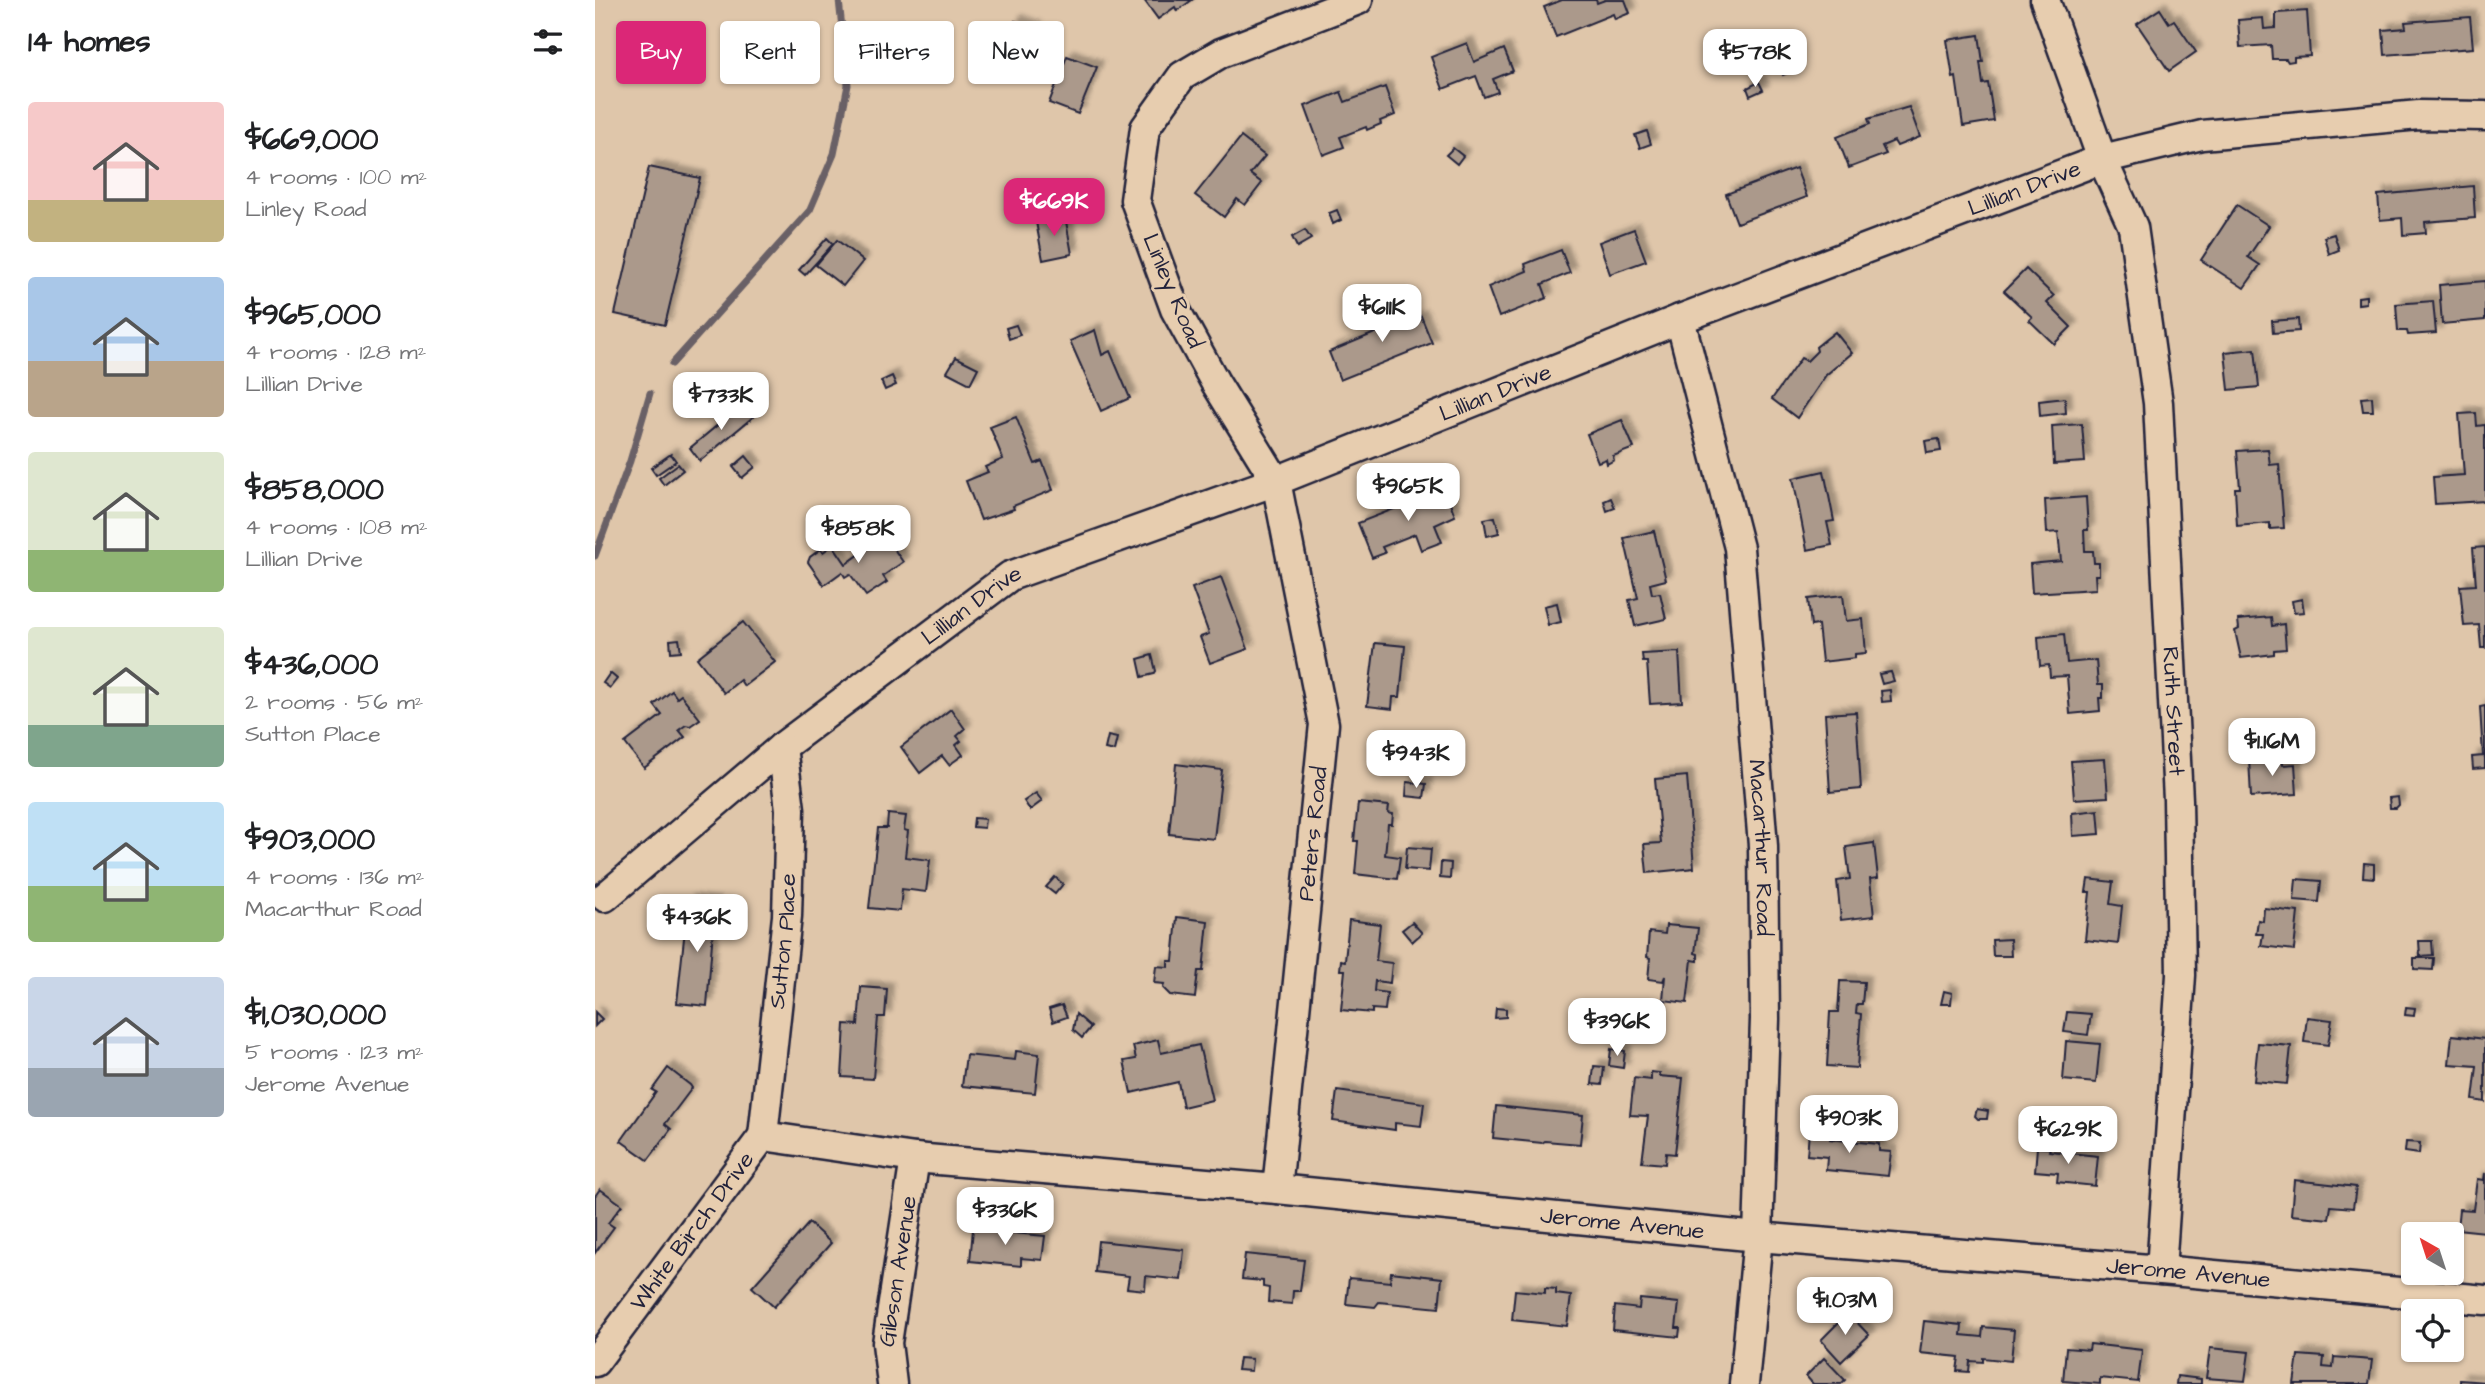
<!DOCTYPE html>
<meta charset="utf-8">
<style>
:root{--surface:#fff;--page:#f2f2f2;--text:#202124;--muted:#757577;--accent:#db2777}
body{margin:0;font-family:"Architects Daughter",sans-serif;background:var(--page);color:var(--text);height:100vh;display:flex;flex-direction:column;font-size:26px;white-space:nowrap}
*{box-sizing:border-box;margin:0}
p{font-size:23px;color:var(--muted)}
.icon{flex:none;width:38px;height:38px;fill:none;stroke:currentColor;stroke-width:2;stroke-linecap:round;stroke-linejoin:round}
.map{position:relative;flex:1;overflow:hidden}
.sheet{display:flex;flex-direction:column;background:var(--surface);width:595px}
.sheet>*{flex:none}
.hud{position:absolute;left:21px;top:21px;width:665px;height:63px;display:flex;gap:14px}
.needle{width:46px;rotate:321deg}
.buttons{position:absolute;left:1806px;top:1222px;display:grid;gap:14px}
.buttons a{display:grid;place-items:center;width:63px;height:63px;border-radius:7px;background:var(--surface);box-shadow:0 2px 5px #0004;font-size:35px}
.price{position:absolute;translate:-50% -60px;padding:0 16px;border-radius:14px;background:#fff;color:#222;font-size:23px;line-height:46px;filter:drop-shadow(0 2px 4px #0008)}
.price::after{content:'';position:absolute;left:50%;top:42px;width:21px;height:16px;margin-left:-10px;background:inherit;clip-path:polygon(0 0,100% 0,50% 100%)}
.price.current{background:var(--accent);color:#fff}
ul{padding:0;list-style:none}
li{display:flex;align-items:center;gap:21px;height:175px;padding:0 28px}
li span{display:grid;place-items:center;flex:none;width:196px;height:140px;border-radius:7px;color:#555}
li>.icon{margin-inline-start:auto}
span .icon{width:84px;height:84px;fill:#fffc;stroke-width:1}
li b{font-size:30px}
h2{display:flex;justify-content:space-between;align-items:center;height:84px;padding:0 28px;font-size:30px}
.chip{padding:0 24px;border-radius:7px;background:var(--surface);box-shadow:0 2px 5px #0004;font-size:24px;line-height:63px}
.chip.current{background:var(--accent);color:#fff}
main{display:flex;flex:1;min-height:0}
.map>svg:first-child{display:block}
</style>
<main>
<section class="sheet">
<h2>14 homes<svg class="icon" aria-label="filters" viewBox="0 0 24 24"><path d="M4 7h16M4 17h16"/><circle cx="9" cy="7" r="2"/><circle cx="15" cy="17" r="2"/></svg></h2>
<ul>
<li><span style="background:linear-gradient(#f6c9c9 70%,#c2b280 0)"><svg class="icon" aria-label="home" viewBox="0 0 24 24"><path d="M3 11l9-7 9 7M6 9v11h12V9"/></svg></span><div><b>$669,000</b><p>4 rooms · 100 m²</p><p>Linley Road</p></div></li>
<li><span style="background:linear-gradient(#a9c7e8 60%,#b9a48a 0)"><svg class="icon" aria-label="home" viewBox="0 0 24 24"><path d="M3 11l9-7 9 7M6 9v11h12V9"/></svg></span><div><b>$965,000</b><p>4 rooms · 128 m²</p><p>Lillian Drive</p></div></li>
<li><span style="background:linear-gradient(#dfe7d0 70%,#8fb573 0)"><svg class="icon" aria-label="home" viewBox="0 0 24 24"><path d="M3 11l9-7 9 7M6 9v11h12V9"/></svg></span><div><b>$858,000</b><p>4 rooms · 108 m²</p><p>Lillian Drive</p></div></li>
<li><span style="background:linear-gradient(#dfe7d0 70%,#7fa58c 0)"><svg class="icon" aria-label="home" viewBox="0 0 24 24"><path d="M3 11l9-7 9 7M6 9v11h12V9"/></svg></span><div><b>$436,000</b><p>2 rooms · 56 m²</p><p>Sutton Place</p></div></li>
<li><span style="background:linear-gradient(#bfe0f5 60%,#8fb573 0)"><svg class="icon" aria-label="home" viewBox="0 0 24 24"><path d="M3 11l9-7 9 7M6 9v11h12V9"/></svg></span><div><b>$903,000</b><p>4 rooms · 136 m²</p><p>Macarthur Road</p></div></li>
<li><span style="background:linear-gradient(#c9d6e8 65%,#9aa5b1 0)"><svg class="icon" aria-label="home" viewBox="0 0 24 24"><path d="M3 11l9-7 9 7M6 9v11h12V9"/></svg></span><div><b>$1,030,000</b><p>5 rooms · 123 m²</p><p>Jerome Avenue</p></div></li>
</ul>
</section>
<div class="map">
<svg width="1890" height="1384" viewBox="0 0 1890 1384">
<defs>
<filter id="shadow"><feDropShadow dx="6" dy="-6" stdDeviation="2" flood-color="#0004"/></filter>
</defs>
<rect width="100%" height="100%" fill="#dfc6aa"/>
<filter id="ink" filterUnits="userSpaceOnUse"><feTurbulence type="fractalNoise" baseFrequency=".0143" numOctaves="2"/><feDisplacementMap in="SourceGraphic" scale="14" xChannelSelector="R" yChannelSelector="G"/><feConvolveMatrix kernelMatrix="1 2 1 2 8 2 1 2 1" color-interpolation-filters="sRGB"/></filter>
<g filter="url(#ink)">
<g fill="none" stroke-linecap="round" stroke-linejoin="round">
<g stroke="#696066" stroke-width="7">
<polyline points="77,364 215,210 239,154 253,85 244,0"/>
<polyline points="0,556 35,461 55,393"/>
</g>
</g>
<g fill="#ab998b" stroke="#22223b" stroke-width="2" filter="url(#shadow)">
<polygon points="549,0 597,0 582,11 580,7 563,19"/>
<polygon points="967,0 1001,0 1002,3 1010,0 1030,0 1035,13 1020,19 1018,14 961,37 949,7"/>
<polygon points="1565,9 1574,23 1579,20 1601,52 1574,71 1542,24"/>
<polygon points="1712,11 1715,56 1699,57 1699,61 1693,62 1691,59 1677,59 1676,45 1645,47 1643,20 1668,18 1669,29 1681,28 1681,13"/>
<polygon points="1875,17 1878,48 1790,55 1788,30 1811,28 1810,22"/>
<polygon points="420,21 440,28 435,44 414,37"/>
<polygon points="1384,35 1388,62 1385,62 1388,84 1393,83 1399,121 1368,126 1361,77 1358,78 1352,40"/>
<polygon points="872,43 879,62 909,49 918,71 898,79 903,92 889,97 881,76 848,89 836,57"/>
<polygon points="472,56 502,67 483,114 454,103"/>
<polygon points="1193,63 1197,71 1188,75 1184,67"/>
<polygon points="1164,82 1168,90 1155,96 1152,88"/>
<polygon points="790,87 800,115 785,121 786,124 772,130 771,127 745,137 749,147 728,155 710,106 746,92 750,102"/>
<polygon points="1314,107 1325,137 1302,146 1299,141 1287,146 1291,154 1254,168 1242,137 1275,124 1273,119"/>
<polygon points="1052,131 1056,144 1045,148 1040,135"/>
<polygon points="646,137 670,156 655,174 667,183 650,205 642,199 629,217 600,195"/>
<polygon points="858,148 868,156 862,164 851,155"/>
<polygon points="54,167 105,178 70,325 20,314"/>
<polygon points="1201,168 1212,197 1142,223 1131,194"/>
<polygon points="1878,186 1880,218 1830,222 1831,233 1808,235 1807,218 1785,220 1783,195"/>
<polygon points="1642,205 1674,226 1653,257 1665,265 1649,288 1606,260"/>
<polygon points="742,210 746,220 738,224 734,213"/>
<polygon points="470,216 477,254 448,260 441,222"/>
<polygon points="1039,229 1051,261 1015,274 1004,242"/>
<polygon points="710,230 716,239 702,247 697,237"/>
<polygon points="1739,234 1744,250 1734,254 1729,237"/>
<polygon points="232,238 238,244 210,275 204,270"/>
<polygon points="242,240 268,261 248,286 221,265"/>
<polygon points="966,250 975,273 947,284 952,298 904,317 893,287 932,271 930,264"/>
<polygon points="1431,269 1459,296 1452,303 1476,327 1459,344 1434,320 1437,317 1409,291"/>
<polygon points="1890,281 1890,320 1847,324 1844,285"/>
<polygon points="1771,296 1771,303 1763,304 1763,297"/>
<polygon points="1838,301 1841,333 1813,335 1812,331 1803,331 1801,304"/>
<polygon points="809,304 816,320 826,316 837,343 745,380 734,352 792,328 786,313"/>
<polygon points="1703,319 1704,331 1678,333 1677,321"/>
<polygon points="421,325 425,335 414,339 411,328"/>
<polygon points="500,330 507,355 515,351 535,398 506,411 475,341"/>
<polygon points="1240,332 1257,353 1231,375 1202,418 1177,399 1206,358 1212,361 1222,351 1221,347"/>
<polygon points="1660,349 1664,387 1634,390 1630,352"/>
<polygon points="361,357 383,368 375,384 352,372"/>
<polygon points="297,376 301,385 290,390 286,381"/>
<polygon points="1777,397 1778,411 1768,411 1766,398"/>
<polygon points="1470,398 1471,413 1445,416 1444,401"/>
<polygon points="148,404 158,417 105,461 95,448"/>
<polygon points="1881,413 1882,426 1890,425 1890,501 1840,504 1838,477 1869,475 1864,414"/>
<polygon points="421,417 440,464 447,461 458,490 418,506 419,509 386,520 371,481 393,472 390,467 408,459 395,427"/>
<polygon points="1027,420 1039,448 1018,456 1019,460 1012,464 1011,459 1003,462 992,434"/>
<polygon points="1487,424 1490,462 1459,464 1457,426"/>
<polygon points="1344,439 1346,451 1332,453 1330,441"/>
<polygon points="1673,449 1675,465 1684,464 1689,528 1675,529 1675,523 1642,526 1640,488 1645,488 1642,451"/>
<polygon points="76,454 81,461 61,475 56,468"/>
<polygon points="151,456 160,467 147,478 138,467"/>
<polygon points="83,464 88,470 69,485 64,478"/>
<polygon points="1229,471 1239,521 1232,522 1237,545 1212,550 1198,478"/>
<polygon points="850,489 860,516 840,525 847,542 826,550 820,534 787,547 790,553 777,558 763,523"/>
<polygon points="1491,497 1493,530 1489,530 1490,551 1498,551 1499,563 1504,563 1504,575 1500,575 1501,589 1437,593 1435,564 1466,561 1463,532 1452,533 1450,500"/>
<polygon points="1016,498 1020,508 1012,511 1009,501"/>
<polygon points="900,517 904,533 892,536 889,519"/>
<polygon points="1059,531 1071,580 1055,584 1057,594 1065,593 1071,619 1040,626 1034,600 1043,598 1029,538"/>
<polygon points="290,536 308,562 288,576 292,582 271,596 255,574 250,577 247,572 229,585 213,562 215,557 226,549 228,552 238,545 251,564"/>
<polygon points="1890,547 1890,648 1886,648 1884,625 1869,626 1865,586 1881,585 1878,548"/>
<polygon points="626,577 653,649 615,663 605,637 614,634 597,588"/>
<polygon points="1248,595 1251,621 1268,619 1271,653 1260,654 1260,658 1227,662 1223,625 1216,626 1213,599"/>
<polygon points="1707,599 1709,612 1699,613 1697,601"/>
<polygon points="962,603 966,622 953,625 949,606"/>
<polygon points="1676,617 1677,626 1689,624 1691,649 1679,650 1679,654 1646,658 1640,631 1644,629 1643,620"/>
<polygon points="148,622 180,662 149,686 145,680 129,693 102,658"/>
<polygon points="1469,634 1472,663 1501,660 1503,685 1508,685 1508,698 1504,698 1505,711 1475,714 1472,676 1455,677 1454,665 1445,666 1443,637"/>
<polygon points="84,639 86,651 76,652 75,640"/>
<polygon points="780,643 810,646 805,697 798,697 797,709 772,706"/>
<polygon points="1084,652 1087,702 1055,704 1052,662 1048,662 1047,654"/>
<polygon points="557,655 561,671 559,674 547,677 543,659"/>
<polygon points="1296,672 1299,681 1287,684 1284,674"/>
<polygon points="15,673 22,679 15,688 8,683"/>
<polygon points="1295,690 1296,701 1287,702 1286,691"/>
<polygon points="77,691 82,698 86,695 105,719 95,726 91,725 84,730 90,737 49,768 30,743 67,715 59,705"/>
<polygon points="1890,706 1890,768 1878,769 1877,757 1888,756 1885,707"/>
<polygon points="356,709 370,729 362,736 366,741 361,745 368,755 354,765 347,756 325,773 306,747"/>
<polygon points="1261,712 1266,789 1235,792 1230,714"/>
<polygon points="513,736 522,738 519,751 510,749"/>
<polygon points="1687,757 1688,765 1700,764 1702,794 1656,797 1654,759"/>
<polygon points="1510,759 1513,797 1479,799 1476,761"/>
<polygon points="581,764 627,770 619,839 574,834"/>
<polygon points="1092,776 1099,868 1052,873 1049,844 1066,843 1060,779"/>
<polygon points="812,782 831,784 829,798 811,796"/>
<polygon points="441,793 447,801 435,810 429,801"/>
<polygon points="1803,797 1804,805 1801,808 1795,808 1794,798"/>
<polygon points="763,803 794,806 793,813 798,814 797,824 793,824 790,855 805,857 802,879 760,874 763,841 759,841"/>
<polygon points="1503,810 1505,834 1478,836 1477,813"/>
<polygon points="293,814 311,816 309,830 313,831 310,857 335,860 331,892 307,889 305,911 274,908 283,828 292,828"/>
<polygon points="379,818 390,819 389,828 378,827"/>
<polygon points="1279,843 1283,878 1275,879 1279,916 1246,920 1242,881 1255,879 1251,847"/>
<polygon points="812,847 836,849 834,871 810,869"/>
<polygon points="846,862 856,863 855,879 845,878"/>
<polygon points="1769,863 1779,864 1779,878 1768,877"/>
<polygon points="460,877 468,884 460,894 451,887"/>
<polygon points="1493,879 1518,882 1515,904 1527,906 1523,944 1490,940 1495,892 1491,892"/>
<polygon points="1701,879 1726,881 1724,902 1699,900"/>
<polygon points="93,901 120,904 112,1006 82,1003"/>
<polygon points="1669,908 1703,912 1699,950 1666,946 1668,934 1661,934 1663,920 1668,921"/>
<polygon points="582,917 613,921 608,971 603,971 600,998 575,995 568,988 569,984 559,983 561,966 573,967 573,961 578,961"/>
<polygon points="754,920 785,924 781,961 797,963 795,983 780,981 779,991 792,993 790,1010 777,1009 777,1013 746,1010 750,970 745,970 746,960 750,961"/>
<polygon points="817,922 827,933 817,942 807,930"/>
<polygon points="1071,925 1103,928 1100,953 1103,954 1103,961 1097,960 1092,1003 1068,1000 1070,976 1068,981 1053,979 1055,958 1052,957 1054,932 1070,934"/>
<polygon points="1415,939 1416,956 1398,956 1397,940"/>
<polygon points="1824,941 1837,941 1838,955 1825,956"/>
<polygon points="1819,958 1839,958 1838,970 1819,969"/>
<polygon points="1245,981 1269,982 1267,1004 1262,1004 1261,1013 1266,1014 1262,1068 1232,1066 1235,1012 1243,1012"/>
<polygon points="266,987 292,989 290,1017 283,1017 278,1079 247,1077 250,1024 263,1025"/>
<polygon points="1349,991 1357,993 1356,1004 1346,1004"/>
<polygon points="467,1005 472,1017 458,1022 454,1009"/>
<polygon points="1811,1007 1820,1008 1819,1016 1810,1015"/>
<polygon points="901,1008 911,1009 911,1017 900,1018"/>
<polygon points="0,1012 7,1019 0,1026"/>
<polygon points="1472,1012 1496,1014 1493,1035 1469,1032"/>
<polygon points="481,1014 496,1027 487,1038 478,1030"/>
<polygon points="1712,1017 1737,1020 1733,1045 1709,1042"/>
<polygon points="1857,1035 1890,1039 1890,1102 1878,1100 1882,1066 1854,1064"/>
<polygon points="563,1040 566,1053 604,1045 617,1100 588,1107 583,1082 536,1093 529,1061 541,1059 538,1046"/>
<polygon points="1471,1041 1505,1044 1501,1083 1468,1080"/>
<polygon points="1663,1043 1696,1046 1692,1084 1659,1081"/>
<polygon points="1016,1049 1030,1051 1028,1068 1014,1066"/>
<polygon points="421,1051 444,1054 440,1093 367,1086 371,1055 420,1060"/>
<polygon points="999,1066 1009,1067 1007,1085 997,1084"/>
<polygon points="73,1068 95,1085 97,1088 70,1124 76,1129 53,1160 26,1141 61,1092 57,1090"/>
<polygon points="1056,1072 1065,1073 1064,1076 1088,1078 1080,1154 1071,1153 1070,1164 1047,1162 1053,1116 1035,1115 1039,1078 1056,1080"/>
<polygon points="742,1091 829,1103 826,1126 800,1123 800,1130 738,1121"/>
<polygon points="901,1106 988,1115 985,1144 950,1141 947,1143 898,1138"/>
<polygon points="1382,1109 1393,1111 1392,1119 1383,1119 1380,1116"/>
<polygon points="1214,1132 1235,1134 1235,1139 1284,1144 1284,1151 1296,1152 1293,1176 1231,1170 1232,1157 1212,1155"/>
<polygon points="1811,1142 1825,1143 1824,1154 1810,1152"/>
<polygon points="1442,1147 1455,1148 1454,1151 1503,1156 1500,1186 1462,1182 1463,1173 1440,1171"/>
<polygon points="1890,1173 1890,1232 1862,1229 1864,1209 1878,1210 1882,1179 1889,1180"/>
<polygon points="1699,1180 1761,1187 1758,1208 1736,1206 1734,1219 1696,1215"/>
<polygon points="5,1189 27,1205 13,1223 19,1227 0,1253 0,1196"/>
<polygon points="214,1223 236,1243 179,1307 157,1287"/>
<polygon points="378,1229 450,1236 447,1260 426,1258 426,1266 375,1261"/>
<polygon points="503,1241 589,1250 586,1280 551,1276 550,1290 532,1288 534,1276 500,1272"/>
<polygon points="650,1254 709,1260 705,1291 698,1291 697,1304 673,1302 674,1288 668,1287 668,1281 647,1279"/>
<polygon points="796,1272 847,1278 844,1308 784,1302 780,1307 751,1304 754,1278 795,1282"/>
<polygon points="950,1288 961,1289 961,1294 976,1296 972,1326 917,1320 920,1290 950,1293"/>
<polygon points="1045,1299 1084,1303 1081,1328 1085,1328 1084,1337 1018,1330 1020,1306 1044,1309"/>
<polygon points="1253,1313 1274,1335 1246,1362 1226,1340"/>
<polygon points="1329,1321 1367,1325 1366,1335 1387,1337 1388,1327 1419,1330 1416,1361 1388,1358 1388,1362 1375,1361 1374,1372 1362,1371 1364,1357 1325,1353"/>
<polygon points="1495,1344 1547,1350 1543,1382 1505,1378 1505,1384 1468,1381 1471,1348 1494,1350"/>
<polygon points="1615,1348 1654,1352 1650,1381 1611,1378"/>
<polygon points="1703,1355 1729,1357 1728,1367 1738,1368 1739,1357 1777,1360 1774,1384 1699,1384"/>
<polygon points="644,1358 657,1359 656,1371 642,1370"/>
<polygon points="1229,1358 1250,1380 1246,1384 1218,1384 1211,1376"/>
<polygon points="1582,1376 1606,1379 1606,1384 1581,1384"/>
<polygon points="1865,1380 1890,1382 1890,1384 1865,1384"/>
</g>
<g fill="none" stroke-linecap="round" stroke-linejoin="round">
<g stroke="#22223b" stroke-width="33">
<g id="street">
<path id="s1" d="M 1450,0 L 1507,159 L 1538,227 L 1563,403 L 1583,800 L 1586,975 L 1566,1270"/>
<path id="s2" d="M 1085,319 L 1144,548 L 1168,846 L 1170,1019 L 1163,1237 L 1149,1384"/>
<path id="s3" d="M 10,897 L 187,747 L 415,576 L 681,481 L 1085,319 L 1507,159 L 1607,135 L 1824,115 L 1890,116"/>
<path id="s4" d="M 168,1136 L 320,1158 L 682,1189 L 1163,1237 L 1566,1270 L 1890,1300"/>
<path id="s5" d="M 168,1136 L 192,916 L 195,809 L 187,747"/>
<path id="s6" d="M 682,1189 L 729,724 L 681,481 L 620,382 L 580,309 L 540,200 L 550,128 L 587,76 L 626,53 L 763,0"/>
<path id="s7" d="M 0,1362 L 168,1136"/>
<path id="s8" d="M 297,1384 L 292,1343 L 320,1158"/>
</g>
</g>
<use href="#street" stroke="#e7cdaf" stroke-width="28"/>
</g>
</g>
<g text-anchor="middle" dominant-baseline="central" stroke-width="6" stroke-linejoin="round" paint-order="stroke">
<g font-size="23" fill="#22223b" stroke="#e7cdaf">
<text stroke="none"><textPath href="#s3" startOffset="1603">Lillian Drive</textPath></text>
<text transform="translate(578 291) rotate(67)">Linley Road</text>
<text stroke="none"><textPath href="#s3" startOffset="1036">Lillian Drive</textPath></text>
<text stroke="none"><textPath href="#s3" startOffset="469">Lillian Drive</textPath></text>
<text stroke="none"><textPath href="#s1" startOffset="730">Ruth Street</textPath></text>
<text stroke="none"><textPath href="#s6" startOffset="357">Peters Road</textPath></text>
<text stroke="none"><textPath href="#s2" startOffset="537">Macarthur Road</textPath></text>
<text stroke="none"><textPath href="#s5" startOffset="196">Sutton Place</textPath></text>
<text stroke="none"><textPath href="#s4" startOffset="864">Jerome Avenue</textPath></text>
<text stroke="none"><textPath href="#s7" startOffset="163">White Birch Drive</textPath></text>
<text stroke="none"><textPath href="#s8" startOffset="114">Gibson Avenue</textPath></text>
<text stroke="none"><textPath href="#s4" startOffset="1432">Jerome Avenue</textPath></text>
</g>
</g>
</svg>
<div class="buttons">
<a><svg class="needle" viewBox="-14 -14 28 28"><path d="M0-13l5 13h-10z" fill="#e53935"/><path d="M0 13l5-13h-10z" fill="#757577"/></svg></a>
<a><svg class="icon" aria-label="locate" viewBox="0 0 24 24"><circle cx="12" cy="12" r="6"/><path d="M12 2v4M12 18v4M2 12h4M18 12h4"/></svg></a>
</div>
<b class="price" style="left:1160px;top:89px">$578K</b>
<b class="price current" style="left:459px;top:238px">$669K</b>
<b class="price" style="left:787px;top:344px">$611K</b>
<b class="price" style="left:126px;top:432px">$733K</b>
<b class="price" style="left:813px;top:523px">$965K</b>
<b class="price" style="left:263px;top:565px">$858K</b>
<b class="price" style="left:1677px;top:778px">$1.16M</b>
<b class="price" style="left:821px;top:790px">$943K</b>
<b class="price" style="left:102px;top:954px">$436K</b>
<b class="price" style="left:1022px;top:1058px">$396K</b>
<b class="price" style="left:1254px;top:1155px">$903K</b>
<b class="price" style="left:1473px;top:1166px">$629K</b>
<b class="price" style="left:410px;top:1247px">$336K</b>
<b class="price" style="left:1250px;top:1337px">$1.03M</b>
<div class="hud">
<a class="chip current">Buy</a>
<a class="chip">Rent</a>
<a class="chip">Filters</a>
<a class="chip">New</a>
</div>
</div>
</main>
